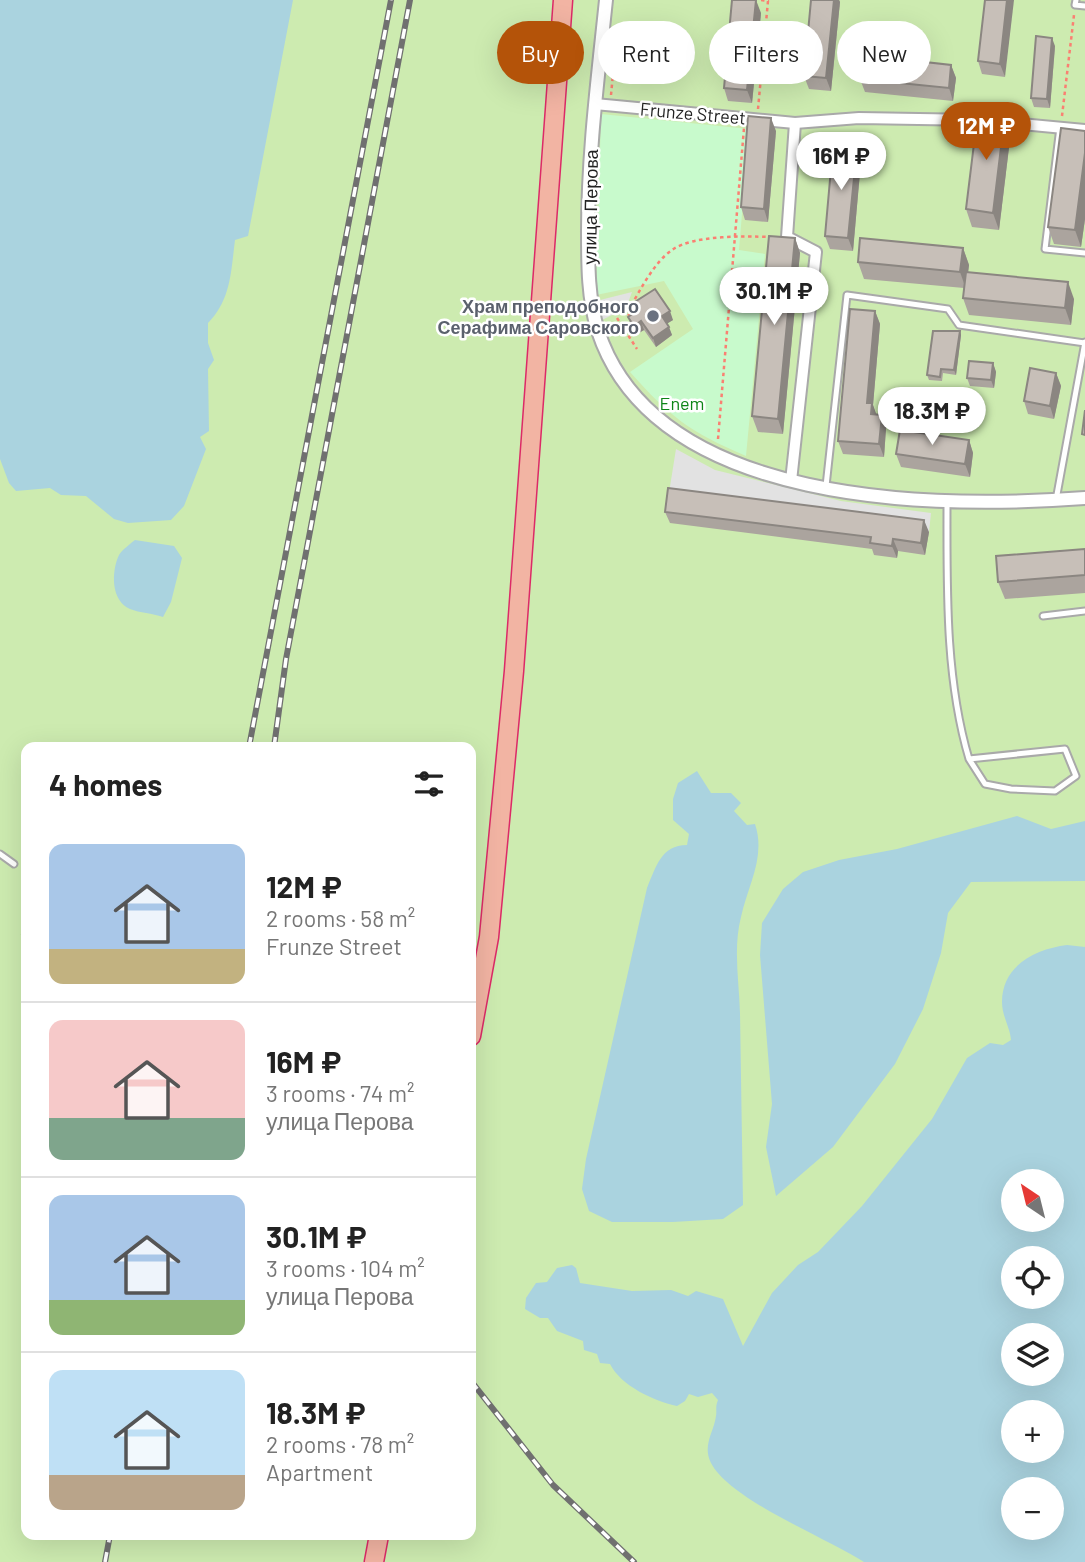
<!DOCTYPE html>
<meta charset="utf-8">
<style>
:root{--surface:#fff;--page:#f2f2f2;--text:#222;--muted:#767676;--line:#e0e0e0;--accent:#b45309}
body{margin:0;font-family:Barlow,sans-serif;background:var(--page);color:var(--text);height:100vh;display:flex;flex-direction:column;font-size:26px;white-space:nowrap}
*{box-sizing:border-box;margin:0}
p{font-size:23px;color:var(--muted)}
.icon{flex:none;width:38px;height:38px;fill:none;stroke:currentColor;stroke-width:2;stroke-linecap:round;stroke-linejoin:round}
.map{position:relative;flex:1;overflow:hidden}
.drawer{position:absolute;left:21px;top:742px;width:455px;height:798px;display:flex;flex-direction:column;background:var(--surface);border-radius:14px;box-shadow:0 7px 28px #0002}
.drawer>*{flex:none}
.guide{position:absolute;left:497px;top:21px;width:483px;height:63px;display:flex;gap:14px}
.needle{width:46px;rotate:325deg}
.fabs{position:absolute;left:1001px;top:1169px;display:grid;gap:14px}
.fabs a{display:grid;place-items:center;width:63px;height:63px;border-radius:50%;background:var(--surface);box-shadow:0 7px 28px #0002;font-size:35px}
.price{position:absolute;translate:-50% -60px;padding:0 16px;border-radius:24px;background:#fff;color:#222;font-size:23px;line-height:46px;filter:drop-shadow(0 2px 4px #0008)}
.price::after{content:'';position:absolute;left:50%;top:42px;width:21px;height:16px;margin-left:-10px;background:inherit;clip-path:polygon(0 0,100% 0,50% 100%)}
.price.selected{background:var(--accent);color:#fff}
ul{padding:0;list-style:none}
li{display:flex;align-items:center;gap:21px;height:175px;padding:0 28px}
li+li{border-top:2px solid var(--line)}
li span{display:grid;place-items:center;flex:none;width:196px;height:140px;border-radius:14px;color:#555}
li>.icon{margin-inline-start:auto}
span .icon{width:84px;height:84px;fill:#fffc;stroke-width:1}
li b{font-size:30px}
h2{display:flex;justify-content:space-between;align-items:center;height:84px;padding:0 28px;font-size:30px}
.pill{padding:0 24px;border-radius:32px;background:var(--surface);box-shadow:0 7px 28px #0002;font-size:24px;line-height:63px}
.pill.selected{background:var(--accent);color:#fff}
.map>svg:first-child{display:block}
</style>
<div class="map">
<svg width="1085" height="1562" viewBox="0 0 1085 1562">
<rect width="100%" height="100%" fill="#f2efe9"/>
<path fill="#cdebb0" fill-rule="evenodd" d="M 0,0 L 1085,0 L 1085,1562 L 0,1562 ZM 26,747 L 471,747 L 471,1535 L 26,1535 ZM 1013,1181 L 1052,1181 L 1052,1220 L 1013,1220 ZM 1013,1258 L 1052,1258 L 1052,1297 L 1013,1297 ZM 1013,1335 L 1052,1335 L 1052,1374 L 1013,1374 ZM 1013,1412 L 1052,1412 L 1052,1451 L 1013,1451 ZM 1013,1489 L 1052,1489 L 1052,1528 L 1013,1528 Z"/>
<path fill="#c8facc" d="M 601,114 L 749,129 L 739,250 L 765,254 L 746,456 C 690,432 670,417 630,372 L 693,329 L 664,281 L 596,295 Z"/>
<g fill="#e2e2e2">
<polygon points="632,292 626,308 600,321 596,301"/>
<polygon points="676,449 715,470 841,501 931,513 929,532 668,499"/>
</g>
<g fill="#aad3df" fill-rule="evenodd">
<path d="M 0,0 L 293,0 L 248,236 L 235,240 C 231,271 231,300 208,323 L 208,343 L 214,360 L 208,369 L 209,431 L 200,437 L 206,449 L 184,506 L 171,520 L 128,523 L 114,519 L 86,496 L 61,495 L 50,488 L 16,491 L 9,483 L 0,459 Z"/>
<path d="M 135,540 L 174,546 L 182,558 L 171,602 L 163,617 C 152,613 140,613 130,609 C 111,601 111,572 119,555 C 122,550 130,544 135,540 Z"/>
<path d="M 697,771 L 711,793 L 731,793 L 741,803 L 734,811 L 747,825 L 755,824 C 766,857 748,885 741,917 C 733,948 739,980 740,1013 C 741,1077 742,1141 743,1205 L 723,1219 L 673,1222 L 612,1222 L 589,1211 L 582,1189 L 586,1159 L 647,888 C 656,867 661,845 687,845 L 689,834 L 673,820 L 673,799 L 678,783 Z"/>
<polygon points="1017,816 1051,829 1085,821 1085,881 971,882 948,913 941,953 923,1009 895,1064 833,1147 776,1196 766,1147 772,1104 760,955 762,923 783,889 803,872 839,860 897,849"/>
<path d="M 1067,945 L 1085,947 L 1085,1562 L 864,1562 C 827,1538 730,1500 711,1463 C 702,1445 714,1432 716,1416 C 717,1410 715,1407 718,1400 L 712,1393 L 698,1397 L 689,1394 L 685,1401 L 677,1406 C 654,1401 621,1386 610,1364 L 600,1363 L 597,1354 L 584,1350 L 583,1341 L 557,1331 L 548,1318 L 540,1318 L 525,1309 L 526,1298 L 536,1283 L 547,1282 L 557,1268 L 572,1265 L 576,1268 L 580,1283 L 632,1291 L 671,1290 L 688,1296 L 696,1291 L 723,1299 L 743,1346 L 772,1293 L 798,1265 L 818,1252 L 862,1206 L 932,1119 L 967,1058 L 990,1043 L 1003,1045 L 1011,1040 C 1010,1027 1002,1016 1002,1002 C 1002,965 1036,949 1067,945 ZM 1052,1181 L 1052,1220 L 1013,1220 L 1013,1181 ZM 1052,1258 L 1052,1297 L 1013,1297 L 1013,1258 ZM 1052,1335 L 1052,1374 L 1013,1374 L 1013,1335 ZM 1052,1412 L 1052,1451 L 1013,1451 L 1013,1412 ZM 1052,1489 L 1052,1528 L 1013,1528 L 1013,1489 Z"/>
</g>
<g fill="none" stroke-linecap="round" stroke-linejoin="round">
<g stroke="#a9a9a9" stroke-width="9">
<g id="service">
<polyline points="1076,0 1075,5 1085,6"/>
<polyline points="1060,127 1045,249 1085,253"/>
<polyline points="826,486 847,295 948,309 959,325 1085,343"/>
<polyline points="1056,500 1085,342"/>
<path d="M 947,503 C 947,588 945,678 969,759 L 1065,749 L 1076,776 L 1055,791 L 1011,789 L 985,784 L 969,759"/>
<polyline points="1043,616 1085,611"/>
<polyline points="0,854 14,864"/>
</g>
</g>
<g stroke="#a9a9a9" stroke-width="14">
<g id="minor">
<polyline points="595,104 795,123 859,118 978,120 1085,130"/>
<polyline points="791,481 816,252 787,237 795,123"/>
</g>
</g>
<g stroke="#a9a9a9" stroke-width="16">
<path id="tertiary" d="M 606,0 C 598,77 588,154 588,232 C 588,265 588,299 598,331 C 656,507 936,509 1085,498"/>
</g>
<g stroke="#dc2a67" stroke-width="21">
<g id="trunk">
<polyline points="471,1036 489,937 514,671 563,0"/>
<polyline points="374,1562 379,1535"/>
</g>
</g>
<g stroke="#fa8072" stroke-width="2.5" stroke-dasharray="3.5 3.5" stroke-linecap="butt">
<polyline points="611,95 617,32"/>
<polyline points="758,109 768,1 760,0"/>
<polyline points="1062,116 1074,15"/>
<path d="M 630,317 L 627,312 C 640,292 652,264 672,250 C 693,235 744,236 769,237"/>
<polyline points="617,318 637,349"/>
<polyline points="718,439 744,128"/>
</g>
<use href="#service" stroke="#fff" stroke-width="5"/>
<use href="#minor" stroke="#fff" stroke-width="10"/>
<use href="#tertiary" stroke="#fff" stroke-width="12"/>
<use href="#trunk" stroke="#f2b4a3" stroke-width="18"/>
<g stroke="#707070" stroke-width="6">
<g id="rail">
<polyline points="249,747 391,0"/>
<polyline points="274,747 286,659 410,0"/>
<polyline points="471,1381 553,1485 634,1562"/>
<polyline points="105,1562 110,1535"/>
</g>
</g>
<use href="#rail" stroke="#fff" stroke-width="3.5" stroke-dasharray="10" stroke-linecap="butt"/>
</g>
<g fill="#aba49e">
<polygon points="811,0 839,0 840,2 831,91 809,89 804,76"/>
<polygon points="985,0 1005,77 982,74 978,61"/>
<polygon points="761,13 752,103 728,101 724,88"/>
<polygon points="1055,46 1050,108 1034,107 1031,98"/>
<polygon points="951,65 956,78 953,101 865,92 860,79"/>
<polygon points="776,131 768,222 745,220 741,207"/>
<polygon points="1011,131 999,230 972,227 966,209"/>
<polygon points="1085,131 1085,219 1081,247 1054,244 1048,227"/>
<polygon points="861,161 853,251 830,249 825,236"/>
<polygon points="795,238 800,253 783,434 758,432 752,416"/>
<polygon points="963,248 969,265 968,272 1074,299 1071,325 969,315 963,298 964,288 864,279 858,262"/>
<polygon points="630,305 673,320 667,323 672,335 656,347 644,330 637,334 631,325 628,317 633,313"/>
<polygon points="875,311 880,324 873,405 876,415 882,415 886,428 884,457 843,454 838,441"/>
<polygon points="960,331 961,335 956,375 943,373 942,381 929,380 927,375"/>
<polygon points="993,363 996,372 994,388 970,386 967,378"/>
<polygon points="1056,373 1061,386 1054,419 1028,414 1024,401"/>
<polygon points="969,440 973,453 970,477 901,467 896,454"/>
<polygon points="665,512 929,532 925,555 898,551 897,558 874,555 872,549 670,523"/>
<polygon points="1085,549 1085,593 1005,599 998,582"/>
<polygon points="26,918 26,947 22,934"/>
</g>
<g fill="#8b8681">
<polygon points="756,0 761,13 752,103 747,90"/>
<polygon points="834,0 839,0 840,2 831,91 826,78"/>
<polygon points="1007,0 1014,0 1005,77 1000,64"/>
<polygon points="1052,38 1055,46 1050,108 1047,99"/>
<polygon points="951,65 956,78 953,101 949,88"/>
<polygon points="1005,114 1011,131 999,230 993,213"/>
<polygon points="771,118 776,131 768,222 764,209"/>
<polygon points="857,148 861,161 853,251 848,238"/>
<polygon points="1085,153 1085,219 1081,247 1075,230"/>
<polygon points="795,238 800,253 783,434 778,419"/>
<polygon points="963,248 969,265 966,289 960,272"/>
<polygon points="1068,282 1074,299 1071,325 1065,308"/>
<polygon points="670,311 673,320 665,325 662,316"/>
<polygon points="875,311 880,324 873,405 877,416 876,427 867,403"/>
<polygon points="641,321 644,330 637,334 634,326"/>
<polygon points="669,327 672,335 656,347 653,338"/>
<polygon points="960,331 961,335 956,375 954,370"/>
<polygon points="993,363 996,372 994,388 991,380"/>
<polygon points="1056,373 1061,386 1054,419 1050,406"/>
<polygon points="882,415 886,428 884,457 879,444"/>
<polygon points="969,440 973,453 970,477 965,464"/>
<polygon points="924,520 929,532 925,555 921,543"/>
<polygon points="893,539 898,551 897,558 892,546"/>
</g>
<g fill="#c7bfb8" stroke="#8b8681" stroke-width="2">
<polygon points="732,0 756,0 747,90 724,88"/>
<polygon points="811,0 834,0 826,78 804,76"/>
<polygon points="985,0 1007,0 1000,64 978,61"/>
<polygon points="1036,36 1052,38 1047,99 1031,98"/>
<polygon points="863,55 951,65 949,88 860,79"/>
<polygon points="978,111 1005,114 993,213 966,209"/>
<polygon points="748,116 771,118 764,209 741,207"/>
<polygon points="1061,128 1085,131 1085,153 1075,230 1048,227"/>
<polygon points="833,146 857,148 848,238 825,236"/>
<polygon points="769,236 795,238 778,419 752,416"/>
<polygon points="860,238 963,248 960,272 858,262"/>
<polygon points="966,272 1068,282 1065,308 963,298"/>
<polygon points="655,289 670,311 662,316 669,327 653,338 641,321 634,326 628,317 635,312 630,305"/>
<polygon points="850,309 875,311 867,403 872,403 871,414 882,415 879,444 838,441"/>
<polygon points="933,331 960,331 954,370 941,369 940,377 927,375"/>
<polygon points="969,361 993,363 991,380 967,378"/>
<polygon points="1030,368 1056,373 1050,406 1024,401"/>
<polygon points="1085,410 1085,435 1082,434"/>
<polygon points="900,430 969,440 965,464 896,454"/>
<polygon points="668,488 924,520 921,543 893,539 892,546 870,543 871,537 665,512"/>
<polygon points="1085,549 1085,575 998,582 996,556"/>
<polygon points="26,918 26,936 22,934"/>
</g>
<circle fill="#6b7280" stroke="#fff" stroke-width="2.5" cx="653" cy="316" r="7"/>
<g text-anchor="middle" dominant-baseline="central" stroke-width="5" stroke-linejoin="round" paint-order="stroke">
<g font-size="18" fill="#222" stroke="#fff">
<text transform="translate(693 113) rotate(5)">Frunze Street</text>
<text transform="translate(590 207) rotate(-89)">улица Перова</text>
</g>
<g font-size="18" font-weight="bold" fill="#5b616d" stroke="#fff" text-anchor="end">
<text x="639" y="306">Храм преподобного<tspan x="639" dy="21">Серафима Саровского</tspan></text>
</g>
<g font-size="18" fill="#0c8416" stroke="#fff">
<text x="682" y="403">Enem</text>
</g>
</g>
</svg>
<div class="fabs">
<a><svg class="needle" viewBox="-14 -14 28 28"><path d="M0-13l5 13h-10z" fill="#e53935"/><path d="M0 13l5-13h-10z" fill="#767676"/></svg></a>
<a><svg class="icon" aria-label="locate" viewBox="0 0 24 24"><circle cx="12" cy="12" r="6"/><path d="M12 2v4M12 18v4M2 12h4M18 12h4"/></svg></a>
<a><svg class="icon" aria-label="layers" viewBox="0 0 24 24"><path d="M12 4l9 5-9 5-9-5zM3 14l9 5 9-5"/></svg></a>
<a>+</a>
<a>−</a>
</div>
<b class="price selected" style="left:986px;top:162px">12M ₽</b>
<b class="price" style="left:841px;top:192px">16M ₽</b>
<b class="price" style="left:774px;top:327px">30.1M ₽</b>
<b class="price" style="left:932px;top:447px">18.3M ₽</b>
<div class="guide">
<a class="pill selected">Buy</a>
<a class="pill">Rent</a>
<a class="pill">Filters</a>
<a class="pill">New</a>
</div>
<section class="drawer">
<h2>4 homes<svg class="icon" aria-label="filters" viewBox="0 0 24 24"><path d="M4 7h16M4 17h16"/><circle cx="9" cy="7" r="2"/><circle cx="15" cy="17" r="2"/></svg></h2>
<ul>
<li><span style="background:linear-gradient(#a9c7e8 75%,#c2b280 0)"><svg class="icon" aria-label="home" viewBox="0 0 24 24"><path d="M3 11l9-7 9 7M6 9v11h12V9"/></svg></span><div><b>12M ₽</b><p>2 rooms · 58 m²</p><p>Frunze Street</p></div></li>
<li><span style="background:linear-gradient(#f6c9c9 70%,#7fa58c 0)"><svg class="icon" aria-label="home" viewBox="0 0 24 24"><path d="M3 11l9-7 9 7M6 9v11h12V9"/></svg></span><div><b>16M ₽</b><p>3 rooms · 74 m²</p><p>улица Перова</p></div></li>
<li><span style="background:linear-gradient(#a9c7e8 75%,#8fb573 0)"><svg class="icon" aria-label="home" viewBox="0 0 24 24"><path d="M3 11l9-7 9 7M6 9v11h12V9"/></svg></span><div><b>30.1M ₽</b><p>3 rooms · 104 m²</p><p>улица Перова</p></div></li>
<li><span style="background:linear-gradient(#bfe0f5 75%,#b9a48a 0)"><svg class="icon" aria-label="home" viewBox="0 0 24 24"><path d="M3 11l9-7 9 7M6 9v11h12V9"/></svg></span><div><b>18.3M ₽</b><p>2 rooms · 78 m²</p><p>Apartment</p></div></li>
</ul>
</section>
</div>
